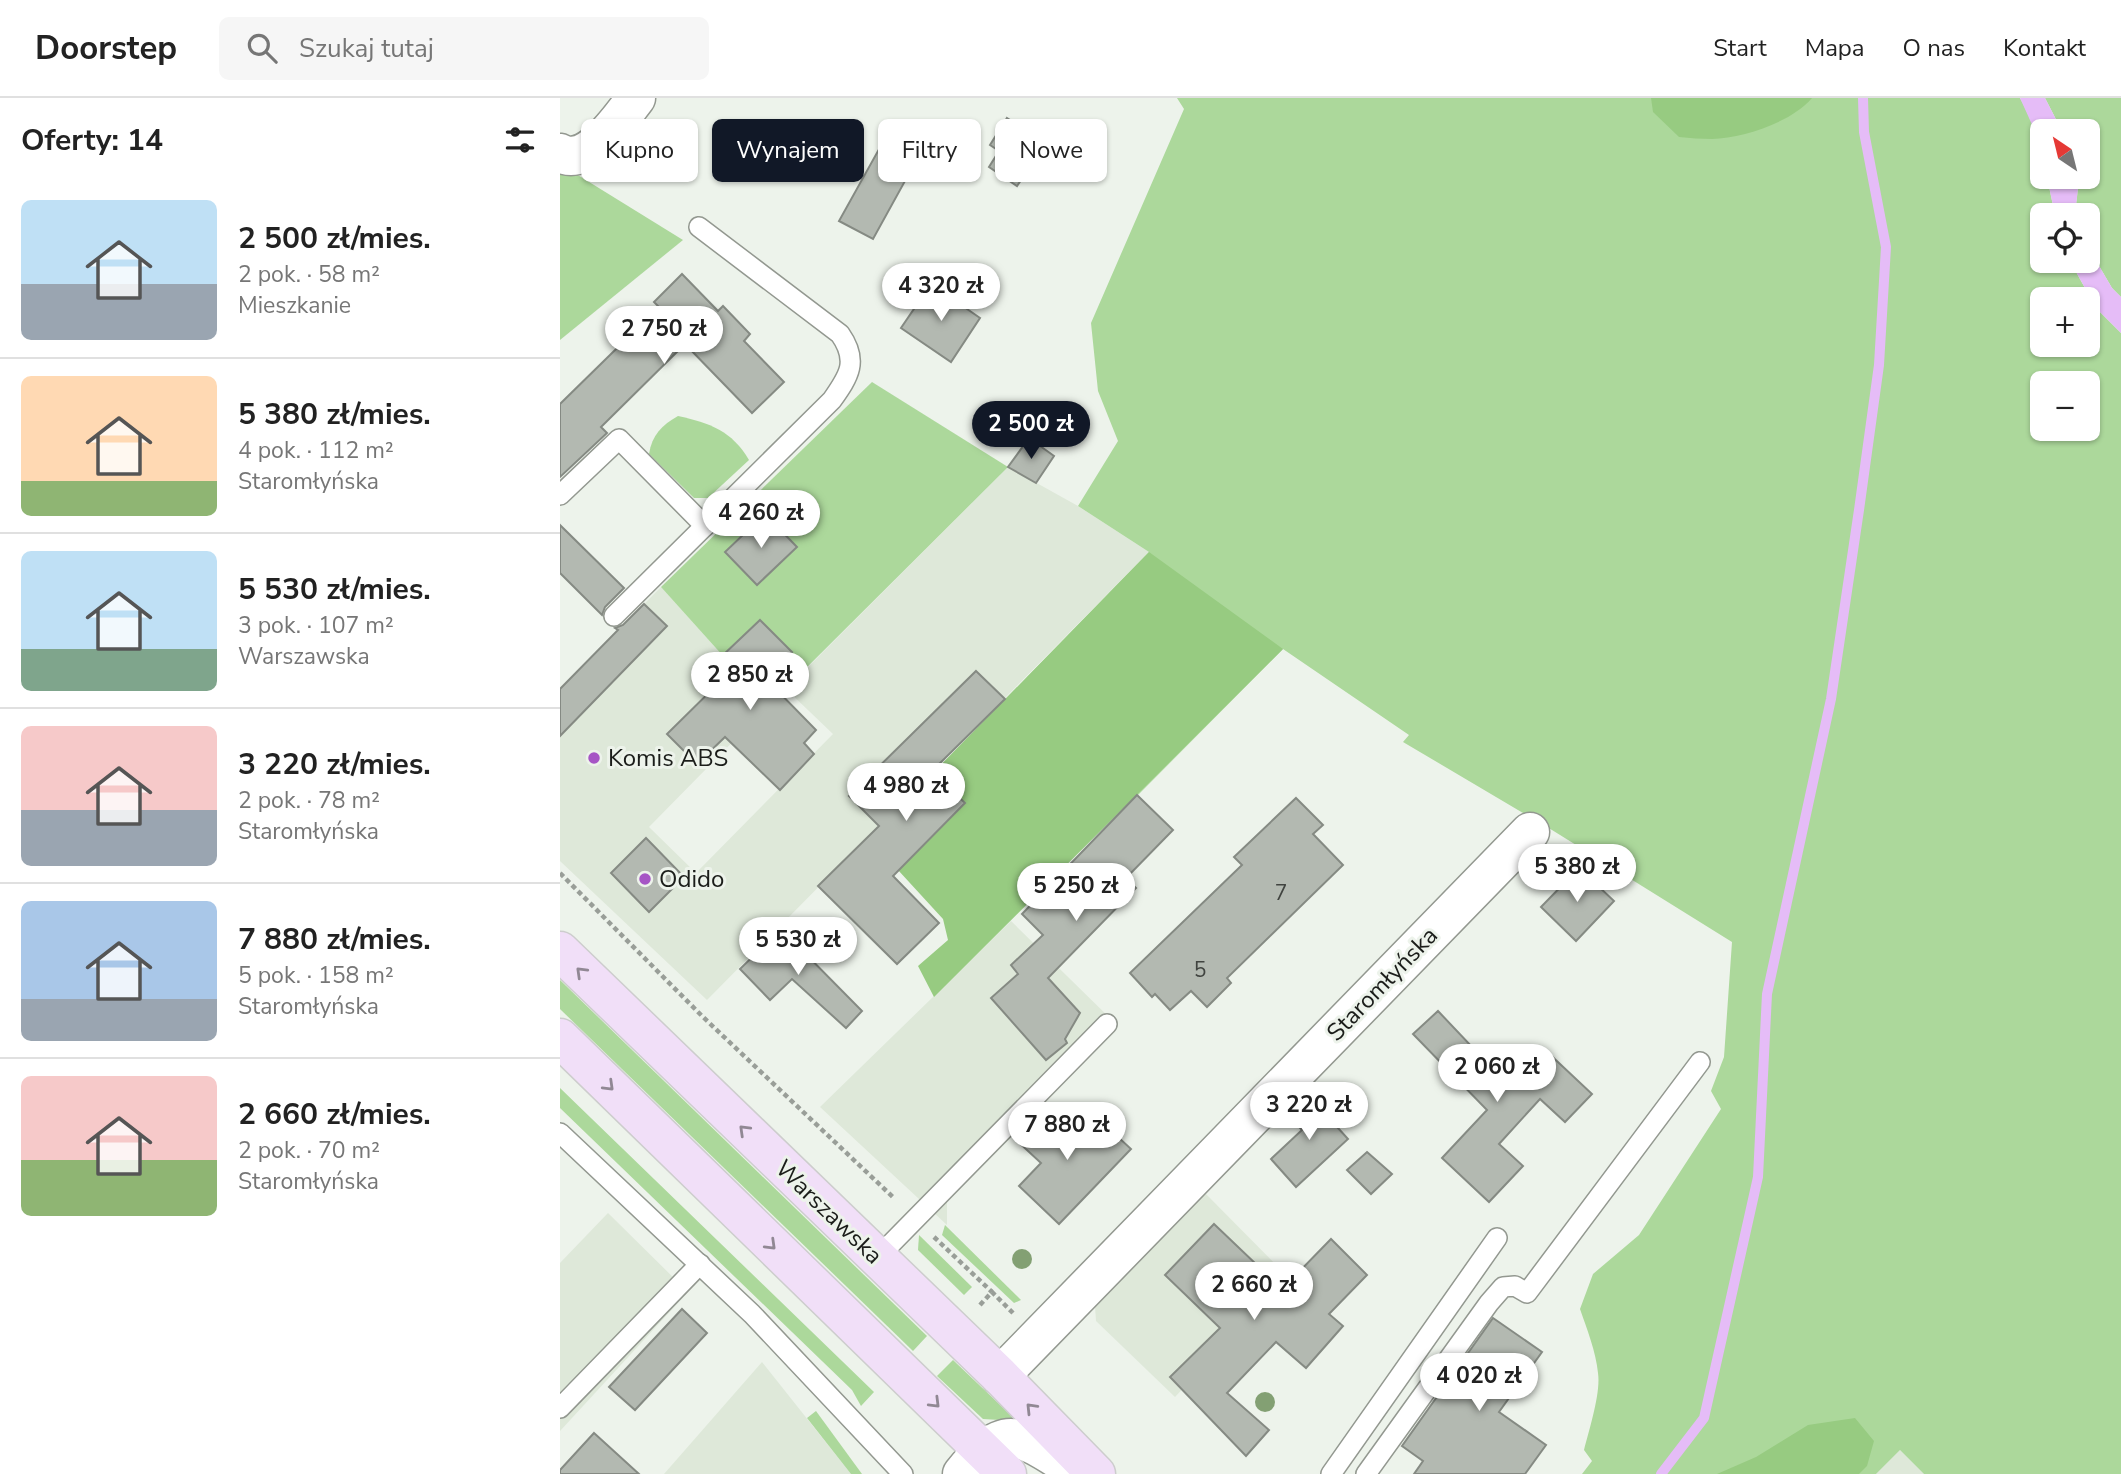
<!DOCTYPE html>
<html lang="pl">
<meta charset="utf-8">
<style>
:root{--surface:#fff;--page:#f6f6f6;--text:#222;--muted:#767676;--line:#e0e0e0;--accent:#111827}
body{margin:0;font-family:"Nunito Sans",sans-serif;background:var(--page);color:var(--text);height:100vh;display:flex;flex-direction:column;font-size:26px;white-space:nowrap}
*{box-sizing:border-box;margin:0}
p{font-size:23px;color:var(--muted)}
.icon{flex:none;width:38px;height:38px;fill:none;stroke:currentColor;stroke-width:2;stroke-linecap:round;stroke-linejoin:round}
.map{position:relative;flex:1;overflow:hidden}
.panel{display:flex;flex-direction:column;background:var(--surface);width:560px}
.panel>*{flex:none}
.guide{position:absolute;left:21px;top:21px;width:665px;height:63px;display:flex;gap:14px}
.needle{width:46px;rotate:325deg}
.fabs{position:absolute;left:1470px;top:21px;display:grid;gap:14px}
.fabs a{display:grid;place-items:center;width:70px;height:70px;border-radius:10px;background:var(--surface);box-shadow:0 2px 5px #0004;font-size:35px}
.price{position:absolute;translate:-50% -60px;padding:0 16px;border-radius:24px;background:#fff;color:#222;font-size:23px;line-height:46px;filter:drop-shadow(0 2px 4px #0008)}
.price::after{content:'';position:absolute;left:50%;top:42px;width:21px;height:16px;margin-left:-10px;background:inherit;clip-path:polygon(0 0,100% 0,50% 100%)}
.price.active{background:var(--accent);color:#fff}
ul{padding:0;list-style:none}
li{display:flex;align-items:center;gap:21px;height:175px;padding:0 21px}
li+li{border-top:2px solid var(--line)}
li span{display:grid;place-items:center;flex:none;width:196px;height:140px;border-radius:10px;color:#555}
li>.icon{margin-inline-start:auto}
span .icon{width:84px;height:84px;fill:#fffc;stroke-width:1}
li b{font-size:30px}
h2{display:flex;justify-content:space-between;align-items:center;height:84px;padding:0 21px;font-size:30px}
.chip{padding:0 24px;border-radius:10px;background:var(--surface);box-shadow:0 2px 5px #0004;font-size:24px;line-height:63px}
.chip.active{background:var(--accent);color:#fff}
header{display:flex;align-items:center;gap:42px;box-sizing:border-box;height:98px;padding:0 35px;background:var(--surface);border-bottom:2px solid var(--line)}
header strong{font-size:33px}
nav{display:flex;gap:38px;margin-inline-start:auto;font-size:24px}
.search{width:490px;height:63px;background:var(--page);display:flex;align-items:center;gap:18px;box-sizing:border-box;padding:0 24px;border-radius:10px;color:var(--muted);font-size:26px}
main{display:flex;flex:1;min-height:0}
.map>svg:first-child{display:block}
</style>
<header>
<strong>Doorstep</strong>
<div class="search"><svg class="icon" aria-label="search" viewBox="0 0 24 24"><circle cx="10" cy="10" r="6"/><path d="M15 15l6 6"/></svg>Szukaj tutaj</div>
<nav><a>Start</a><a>Mapa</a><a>O nas</a><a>Kontakt</a></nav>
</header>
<main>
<section class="panel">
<h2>Oferty: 14<svg class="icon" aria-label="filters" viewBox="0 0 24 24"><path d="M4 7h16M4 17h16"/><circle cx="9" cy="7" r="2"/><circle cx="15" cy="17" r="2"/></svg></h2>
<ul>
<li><span style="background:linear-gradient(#bfe0f5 60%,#9aa5b1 0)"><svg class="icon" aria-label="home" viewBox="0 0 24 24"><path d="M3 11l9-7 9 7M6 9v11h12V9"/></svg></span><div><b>2 500 zł/mies.</b><p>2 pok. · 58 m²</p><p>Mieszkanie</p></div></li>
<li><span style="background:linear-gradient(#ffd9b3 75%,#8fb573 0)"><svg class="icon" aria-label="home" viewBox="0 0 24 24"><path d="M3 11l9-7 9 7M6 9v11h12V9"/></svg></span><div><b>5 380 zł/mies.</b><p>4 pok. · 112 m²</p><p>Staromłyńska</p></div></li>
<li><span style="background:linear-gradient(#bfe0f5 70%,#7fa58c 0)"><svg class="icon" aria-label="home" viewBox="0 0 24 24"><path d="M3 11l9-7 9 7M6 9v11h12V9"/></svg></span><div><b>5 530 zł/mies.</b><p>3 pok. · 107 m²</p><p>Warszawska</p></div></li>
<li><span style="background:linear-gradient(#f6c9c9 60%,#9aa5b1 0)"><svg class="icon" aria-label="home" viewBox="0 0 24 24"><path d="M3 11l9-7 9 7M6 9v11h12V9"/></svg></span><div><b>3 220 zł/mies.</b><p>2 pok. · 78 m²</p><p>Staromłyńska</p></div></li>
<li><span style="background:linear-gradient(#a9c7e8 70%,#9aa5b1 0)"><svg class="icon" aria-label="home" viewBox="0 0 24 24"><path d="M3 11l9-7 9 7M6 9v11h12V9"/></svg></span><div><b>7 880 zł/mies.</b><p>5 pok. · 158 m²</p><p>Staromłyńska</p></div></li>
<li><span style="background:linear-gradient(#f6c9c9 60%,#8fb573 0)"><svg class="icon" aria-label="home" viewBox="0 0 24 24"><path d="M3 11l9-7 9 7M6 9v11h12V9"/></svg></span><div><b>2 660 zł/mies.</b><p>2 pok. · 70 m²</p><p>Staromłyńska</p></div></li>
</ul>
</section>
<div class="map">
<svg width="1561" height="1376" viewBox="0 0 1561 1376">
<rect width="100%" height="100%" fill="#edf3eb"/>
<g fill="#dee8d9">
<polygon points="448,369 518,408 589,454 147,902 0,763 0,591 101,489 208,608 89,729 136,775 273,636 226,591"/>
<polygon points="451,823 558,928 387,1100 387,1127 260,1009"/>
<polygon points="643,1093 728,1179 615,1299 536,1223 535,1208"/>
<polygon points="48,1115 128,1194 0,1333 0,1165"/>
<polygon points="202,1264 291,1376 104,1376"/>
<polygon points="1340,1352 1364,1376 1316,1376"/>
</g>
<g fill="#acd89b" fill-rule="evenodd">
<path d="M 617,0 L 1460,0 C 1474,26 1482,49 1482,79 L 1487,79 L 1495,117 L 1482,117 L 1482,163 L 1510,163 L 1536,210 L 1561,235 L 1561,1376 L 1364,1376 L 1340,1352 L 1316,1376 L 1022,1376 L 1032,1363 L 1024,1352 C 1029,1332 1041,1295 1038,1275 C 1036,1254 1027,1231 1020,1211 L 1033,1176 L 1079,1137 L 1161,1011 L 1151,993 L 1164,959 L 1172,844 L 992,732 L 843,644 L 849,637 L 723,551 L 578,697 L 411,707 L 377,671 L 589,454 L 518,408 L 558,343 L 538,293 L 531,225 L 624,11 ZM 1482,201 L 1528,201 L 1528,247 L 1482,247 ZM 1482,285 L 1528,285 L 1528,331 L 1482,331 Z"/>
<polygon points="1485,0 1561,0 1561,199 1552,190 1528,149 1528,117 1515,117 1515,115 1518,90 1516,79 1528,79 1528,33 1502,33"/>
<polygon points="0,66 123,142 0,242"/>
<polygon points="312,284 448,369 208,608 101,489"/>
<path d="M 118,318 C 150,325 172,333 189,362 L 148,400 L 134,400 L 89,356 C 92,337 102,327 118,318 Z"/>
<polygon points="0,882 367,1238 353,1253 0,911"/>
<polygon points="0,990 314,1294 301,1308 292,1292 0,1010"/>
<polygon points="385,1127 461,1202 454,1205 382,1137"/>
<polygon points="359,1137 412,1189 404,1197 358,1152"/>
<polygon points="393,1262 457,1323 423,1321 377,1278"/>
<polygon points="256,1313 302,1376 291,1376 247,1320"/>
</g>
<g fill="#97cb81">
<path d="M 1091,0 L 1252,0 C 1232,24 1183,40 1152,41 C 1141,41 1130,40 1119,39 L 1093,14 Z"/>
<polygon points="589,454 723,551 374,899 358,868 388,842 383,821 338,772 404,705 377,671"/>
<polygon points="1295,1320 1314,1343 1307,1368 1299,1376 1157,1376 1196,1359 1248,1327"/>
</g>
<g fill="#e5bcf7">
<polygon points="1460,0 1485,0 1502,33 1482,33 1482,57 1479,42"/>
<polygon points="1487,79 1516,79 1518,90 1515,117 1495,117"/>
<polygon points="1528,149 1552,190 1561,199 1561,235 1536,210 1510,163 1528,163"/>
</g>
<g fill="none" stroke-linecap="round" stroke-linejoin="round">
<polyline stroke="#e5bcf7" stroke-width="10" points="1101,1376 1144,1320 1198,1079 1207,896 1271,601 1299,412 1319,267 1326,149 1304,34 1303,0"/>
</g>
<g fill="#b3b9b1" stroke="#858a83" stroke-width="2">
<polygon points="447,20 486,45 457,88 429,69 439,53 430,47"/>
<polygon points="328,35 361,54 313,141 279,123"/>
<polygon points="122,176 158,213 163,208 190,236 184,243 224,284 192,315 125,246 41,329 47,335 0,379 0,306 99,209 94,204"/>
<polygon points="371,186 420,220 391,264 341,230"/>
<polygon points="469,340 494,358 476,385 448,369"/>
<polygon points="205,416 237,449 197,487 165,454"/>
<polygon points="0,427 64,490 45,509 42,517 0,475"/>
<polygon points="84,506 107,528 0,638 0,591 58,532 55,530 63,527"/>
<polygon points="200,522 232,554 205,580 256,632 244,645 254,656 220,692 165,639 137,666 107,636 174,570 162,558"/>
<polygon points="416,573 445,601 372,673 405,705 333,778 379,825 337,866 258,788 319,728 289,698"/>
<polygon points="577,697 613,732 566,780 576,790 488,880 520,915 505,941 507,945 486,962 431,900 458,876 451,867 483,837 462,816"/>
<polygon points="736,700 763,727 753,736 783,767 667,880 671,885 647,909 631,893 610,912 595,896 592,899 570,875 682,767 674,759"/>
<polygon points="86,740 124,779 89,814 51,775"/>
<polygon points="1019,770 1054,803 1016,843 981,809"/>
<polygon points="221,831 302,913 286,930 232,881 210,902 180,871"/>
<polygon points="878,913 949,988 984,951 1032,996 1005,1024 980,1001 939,1046 963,1068 929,1104 882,1060 927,1012 853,936"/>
<polygon points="748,997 788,1041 736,1089 711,1061 742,1032 728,1017"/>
<polygon points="486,1008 502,1024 504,1021 526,1041 543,1025 571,1051 499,1126 459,1088 481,1065 454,1040"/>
<polygon points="807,1054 832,1076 811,1096 787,1072"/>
<polygon points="654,1126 720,1189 728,1179 731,1182 771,1141 807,1177 769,1216 783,1228 746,1270 716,1244 667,1295 709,1332 686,1358 610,1279 660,1230 605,1177"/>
<polygon points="122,1211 147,1235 75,1312 49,1289"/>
<polygon points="933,1220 982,1254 939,1314 986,1347 965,1376 854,1376 863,1363 842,1348"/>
<polygon points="34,1335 79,1376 0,1376 0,1372"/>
</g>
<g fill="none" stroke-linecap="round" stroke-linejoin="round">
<g stroke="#939890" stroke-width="22">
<g id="service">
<polyline points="0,397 59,341 145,428"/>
<path d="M 54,518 L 272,302 C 289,278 299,263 280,236 L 139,129"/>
<polyline points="0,1035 192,1216 343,1376"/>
<polyline points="317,1160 547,926"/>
<polyline points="0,1310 140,1166"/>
<polyline points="771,1376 937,1140"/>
<polyline points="806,1376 929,1205 943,1189 955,1188 967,1195 1140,964"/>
</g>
</g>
<g stroke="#939890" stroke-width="41">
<g id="minor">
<path d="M 0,55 C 28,70 61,19 76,0"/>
<polyline points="440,1278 970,734"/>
</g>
</g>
<g stroke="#939890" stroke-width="41">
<path id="tertiary" d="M 402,1376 C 413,1362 432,1340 451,1340 C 470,1340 504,1366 521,1376"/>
</g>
<g stroke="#cdcdcd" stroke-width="41">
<g id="primary">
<polyline points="0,853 440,1278 536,1376"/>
<polyline points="0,940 447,1376"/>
</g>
</g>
<g stroke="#999e98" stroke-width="4.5" stroke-dasharray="5 3.5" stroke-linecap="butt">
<polyline points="0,775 143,919 335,1101"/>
<polyline points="374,1139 432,1194"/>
<polyline points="420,1207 432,1194 453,1215"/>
</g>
<use href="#service" stroke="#fff" stroke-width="19"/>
<use href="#minor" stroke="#fff" stroke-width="38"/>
<use href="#tertiary" stroke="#fff" stroke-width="38"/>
<use href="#primary" stroke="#f1dff8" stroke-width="38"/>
</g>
<g fill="#83a073">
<circle cx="462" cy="1161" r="10"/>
<circle cx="705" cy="1304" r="10"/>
</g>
<defs><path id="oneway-chevron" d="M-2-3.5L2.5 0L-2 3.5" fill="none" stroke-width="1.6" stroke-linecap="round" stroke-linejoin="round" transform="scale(1.75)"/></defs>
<g stroke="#918894">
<use href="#oneway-chevron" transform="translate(21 874) rotate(-136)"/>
<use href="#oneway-chevron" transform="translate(49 988) rotate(44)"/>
<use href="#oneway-chevron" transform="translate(184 1032) rotate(-136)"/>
<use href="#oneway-chevron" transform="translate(211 1147) rotate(44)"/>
<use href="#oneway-chevron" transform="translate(375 1305) rotate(45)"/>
<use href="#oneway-chevron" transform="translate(471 1310) rotate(-134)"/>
</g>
<g fill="#a655c5" stroke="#edf3eb" stroke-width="2.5">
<circle cx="34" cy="660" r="7"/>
<circle cx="85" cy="781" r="7"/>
</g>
<g text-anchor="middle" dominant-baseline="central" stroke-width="6" stroke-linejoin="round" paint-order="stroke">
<g font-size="21" fill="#414440">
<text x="721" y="795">7</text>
<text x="640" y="872">5</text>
</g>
<g font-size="24" fill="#1b1d1a" stroke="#edf3eb" text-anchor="start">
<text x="48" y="660">Komis ABS</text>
<text x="99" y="781">Odido</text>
</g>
<g font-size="24" fill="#1b1d1a" stroke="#edf3eb">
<text transform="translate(822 886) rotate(-46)">Staromłyńska</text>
<text transform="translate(269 1114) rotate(44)">Warszawska</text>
</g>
</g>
</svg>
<div class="fabs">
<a><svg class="needle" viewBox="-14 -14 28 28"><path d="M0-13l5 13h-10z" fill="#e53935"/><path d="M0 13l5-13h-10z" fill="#767676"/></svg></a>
<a><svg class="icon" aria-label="locate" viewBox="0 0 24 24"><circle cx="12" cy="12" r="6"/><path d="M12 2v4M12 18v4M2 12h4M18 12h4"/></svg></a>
<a>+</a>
<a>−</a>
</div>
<b class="price" style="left:381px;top:225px">4 320 zł</b>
<b class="price" style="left:104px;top:268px">2 750 zł</b>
<b class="price active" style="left:471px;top:363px">2 500 zł</b>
<b class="price" style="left:201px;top:452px">4 260 zł</b>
<b class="price" style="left:190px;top:614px">2 850 zł</b>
<b class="price" style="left:346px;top:725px">4 980 zł</b>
<b class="price" style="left:1017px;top:806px">5 380 zł</b>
<b class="price" style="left:516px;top:825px">5 250 zł</b>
<b class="price" style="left:238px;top:879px">5 530 zł</b>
<b class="price" style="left:937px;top:1006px">2 060 zł</b>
<b class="price" style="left:749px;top:1044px">3 220 zł</b>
<b class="price" style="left:507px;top:1064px">7 880 zł</b>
<b class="price" style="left:694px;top:1224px">2 660 zł</b>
<b class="price" style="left:919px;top:1315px">4 020 zł</b>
<div class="guide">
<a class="chip">Kupno</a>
<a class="chip active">Wynajem</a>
<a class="chip">Filtry</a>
<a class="chip">Nowe</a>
</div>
</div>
</main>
